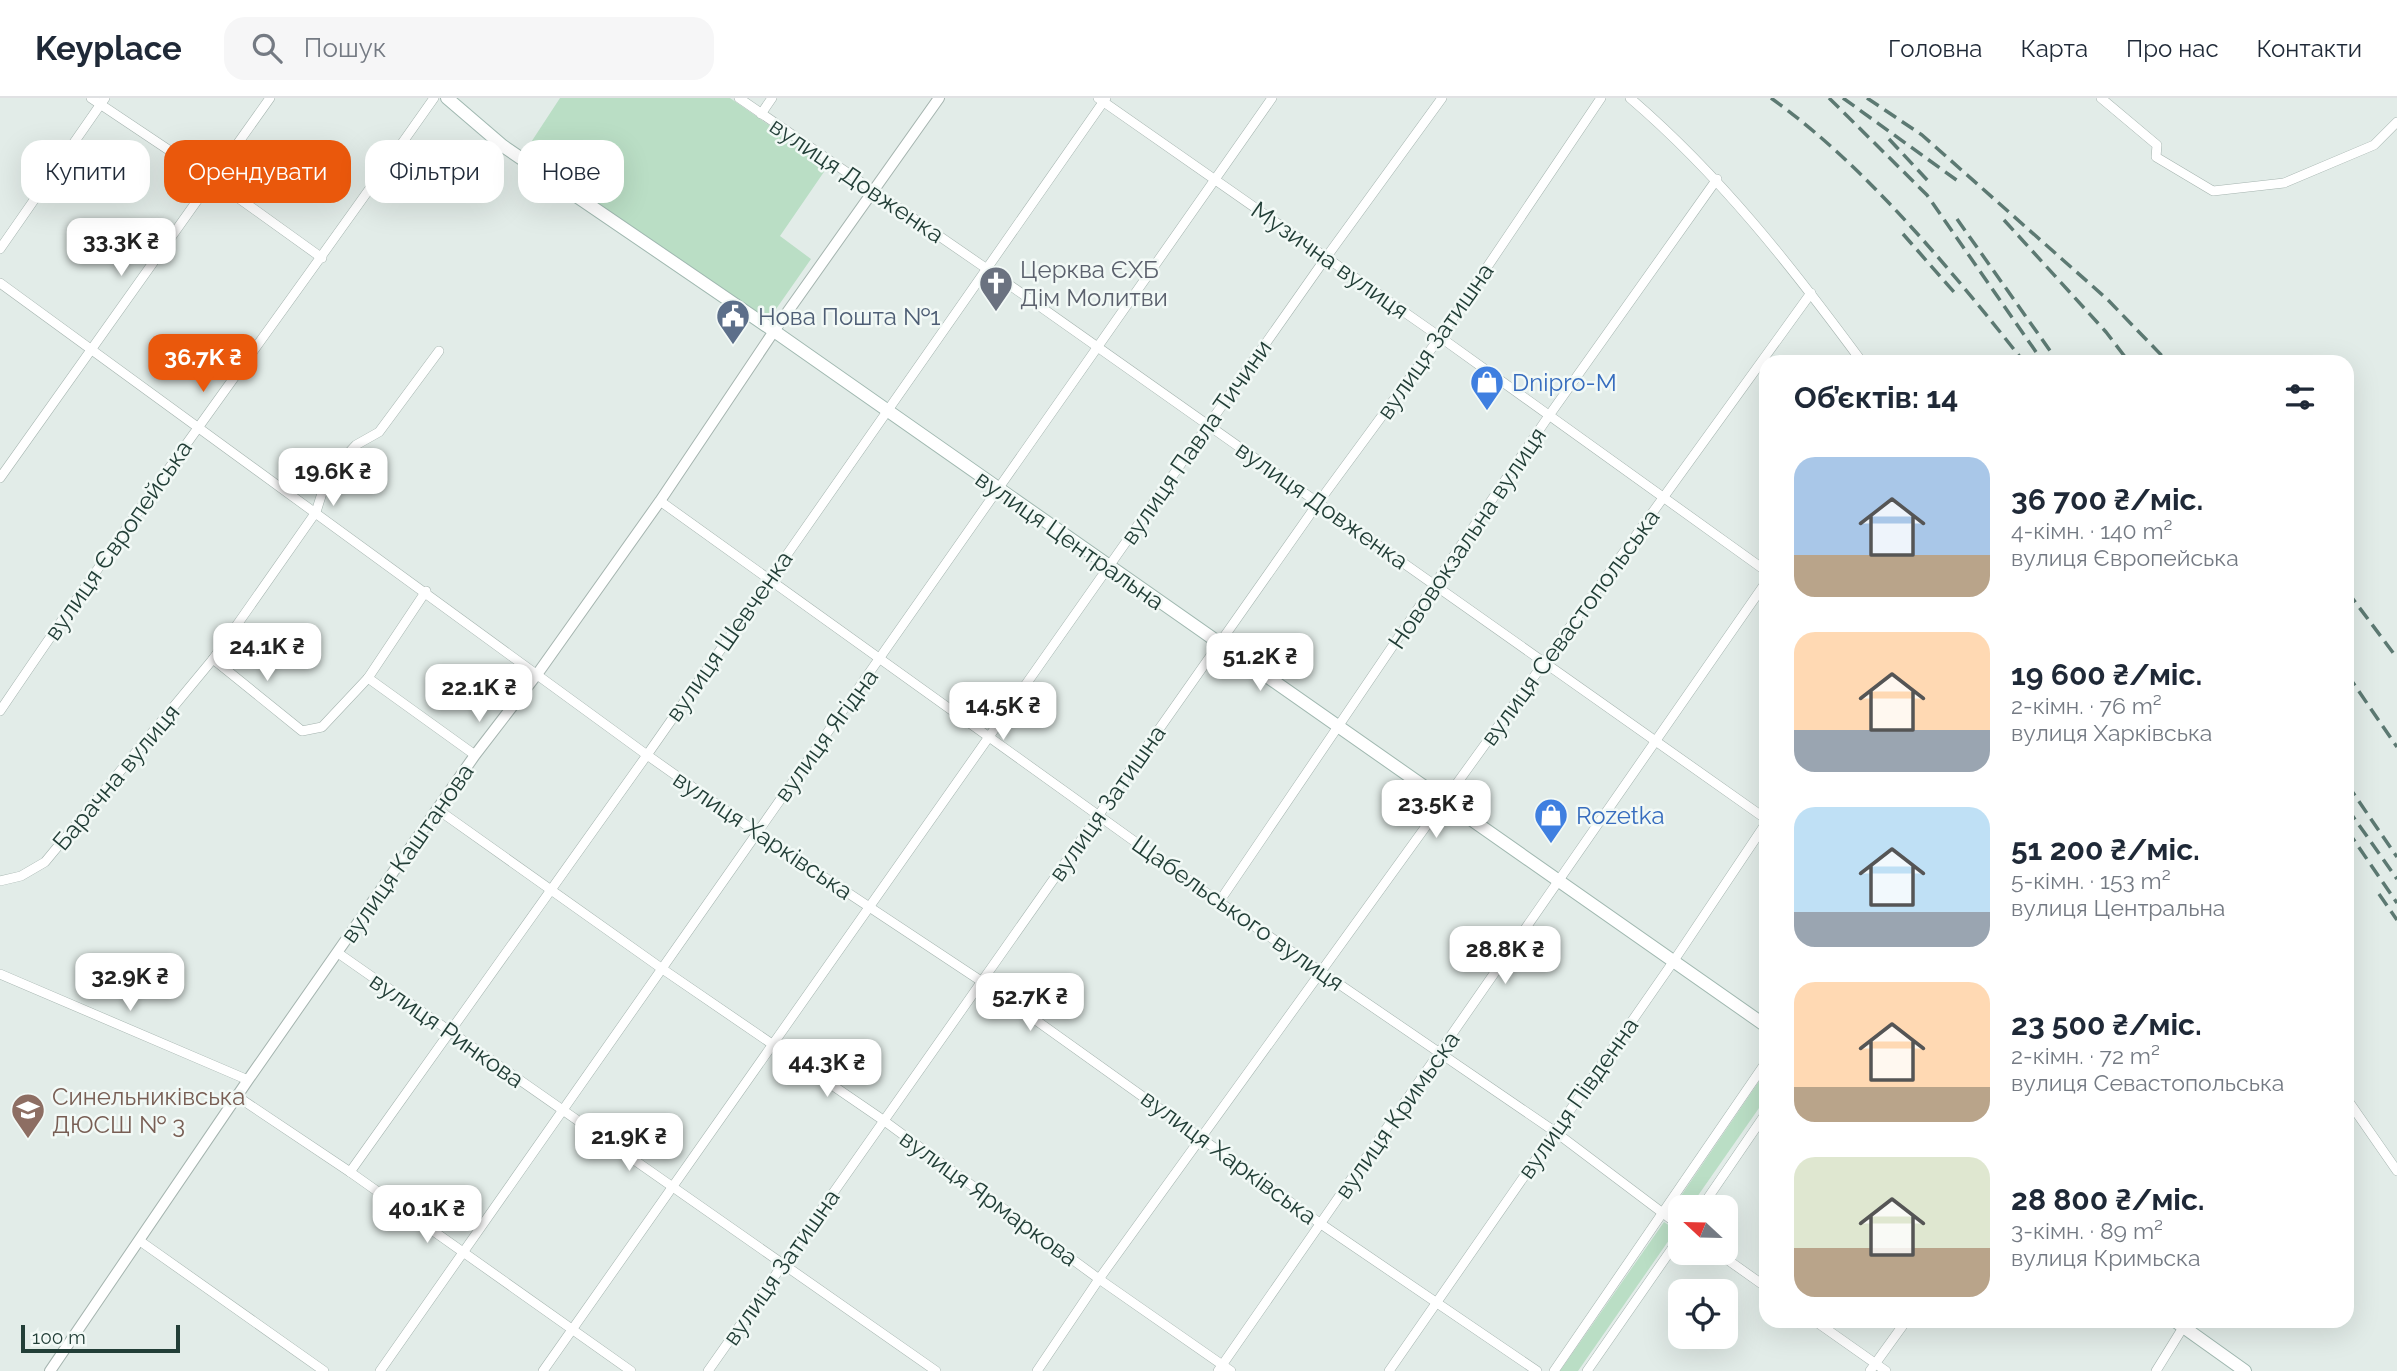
<!DOCTYPE html>
<html lang="uk">
<meta charset="utf-8">
<style>
:root{--surface:#fff;--page:#f6f6f7;--text:#1f2937;--muted:#747a83;--line:#e0e1e3;--accent:#ea580c}
body{margin:0;font-family:Raleway,sans-serif;background:var(--page);color:var(--text);height:100vh;display:flex;flex-direction:column;font-size:26px;white-space:nowrap}
*{box-sizing:border-box;margin:0}
p{font-size:23px;color:var(--muted)}
.icon{flex:none;width:38px;height:38px;fill:none;stroke:currentColor;stroke-width:2;stroke-linecap:round;stroke-linejoin:round}
.map{position:relative;flex:1;overflow:hidden}
.sheet{position:absolute;left:1759px;top:257px;width:595px;height:973px;display:flex;flex-direction:column;background:var(--surface);border-radius:21px;box-shadow:0 7px 28px #0002}
.sheet>*{flex:none}
.hud{position:absolute;left:21px;top:42px;width:665px;height:63px;display:flex;gap:14px}
.needle{width:46px;rotate:292deg}
.controls{position:absolute;left:1668px;top:1097px;display:grid;gap:14px}
.controls a{display:grid;place-items:center;width:70px;height:70px;border-radius:14px;background:var(--surface);box-shadow:0 7px 28px #0002;font-size:35px}
.scale{position:absolute;left:21px;bottom:18px;width:159px;box-sizing:border-box;padding-left:7px;border:4px solid #223e37;border-top:0;font-size:19px;line-height:24px;white-space:nowrap;color:#223e37;-webkit-text-stroke:5px #f2f9f6;paint-order:stroke}
.price{position:absolute;translate:-50% -60px;padding:0 16px;border-radius:14px;background:#fff;color:#222;font-size:23px;line-height:46px;filter:drop-shadow(0 2px 4px #0008)}
.price::after{content:'';position:absolute;left:50%;top:42px;width:21px;height:16px;margin-left:-10px;background:inherit;clip-path:polygon(0 0,100% 0,50% 100%)}
.price.selected{background:var(--accent);color:#fff}
ul{padding:0;list-style:none}
li{display:flex;align-items:center;gap:21px;height:175px;padding:0 35px}
li span{display:grid;place-items:center;flex:none;width:196px;height:140px;border-radius:21px;color:#555}
li>.icon{margin-inline-start:auto}
span .icon{width:84px;height:84px;fill:#fffc;stroke-width:1}
li b{font-size:30px}
h2{display:flex;justify-content:space-between;align-items:center;height:84px;padding:0 35px;font-size:30px}
.tag{padding:0 24px;border-radius:21px;background:var(--surface);box-shadow:0 7px 28px #0002;font-size:24px;line-height:63px}
.tag.selected{background:var(--accent);color:#fff}
header{display:flex;align-items:center;gap:42px;box-sizing:border-box;height:98px;padding:0 35px;background:var(--surface);border-bottom:2px solid var(--line)}
header strong{font-size:33px}
nav{display:flex;gap:38px;margin-inline-start:auto;font-size:24px}
.search{width:490px;height:63px;background:var(--page);display:flex;align-items:center;gap:18px;box-sizing:border-box;padding:0 24px;border-radius:21px;color:var(--muted);font-size:26px}
.map>svg:first-child{display:block}
</style>
<header>
<strong>Keyplace</strong>
<div class="search"><svg class="icon" aria-label="search" viewBox="0 0 24 24"><circle cx="10" cy="10" r="6"/><path d="M15 15l6 6"/></svg>Пошук</div>
<nav><a>Головна</a><a>Карта</a><a>Про нас</a><a>Контакти</a></nav>
</header>
<div class="map">
<svg width="2397" height="1273" viewBox="0 0 2397 1273">
<rect width="100%" height="100%" fill="#e2ece8"/>
<g fill="#badec5">
<polygon points="560,0 730,0 828,68 780,138 811,161 767,224 524,55"/>
<polygon points="1766,973 1766,1000 1690,1109 1680,1112 1674,1108"/>
<polygon points="1664,1124 1676,1132 1578,1273 1560,1273"/>
</g>
<g fill="none" stroke-linecap="round" stroke-linejoin="round">
<g stroke="#a5b4af" stroke-width="10">
<g id="minor">
<polyline points="91,0 212,81 322,160"/>
<polyline points="739,0 987,171 1766,721"/>
<polyline points="1098,0 1440,239 1766,473"/>
<path d="M 1630,0 C 1720,77 1792,169 1862,264"/>
<polyline points="2101,0 2157,47 2156,59 2213,93 2284,85 2374,47 2397,24"/>
<polyline points="761,16 772,0"/>
<polyline points="0,151 105,0"/>
<polyline points="0,185 647,657 756,734 981,883 1321,1126 1537,1273"/>
<polyline points="0,380 270,0"/>
<polyline points="660,403 1219,804 1554,1033 1680,1128"/>
<polyline points="213,561 302,633 322,629 368,580 426,493"/>
<polyline points="368,580 475,657"/>
<path d="M 0,613 C 140,405 290,205 434,0"/>
<polyline points="437,711 661,870 883,1022 1099,1181 1231,1273"/>
<polyline points="0,783 21,778 45,764 213,561 316,414 322,395 343,361 356,347 379,334 439,253"/>
<polyline points="1219,804 1548,319 1717,81"/>
<polyline points="338,855 936,1273"/>
<polyline points="0,876 248,982"/>
<polyline points="238,999 350,1074 631,1273"/>
<polyline points="2347,1001 2397,1073"/>
<polyline points="350,1074 647,657 1106,0"/>
<polyline points="1701,1110 1766,1015"/>
<polyline points="140,1143 324,1273"/>
<polyline points="1718,1155 1766,1189"/>
<polyline points="1815,1223 1886,1273"/>
<path d="M 380,1273 C 676,848 976,425 1272,0"/>
<polyline points="543,1273 1325,161 1442,0"/>
<polyline points="708,1273 1318,405 1440,239 1601,0"/>
<polyline points="1037,1273 1099,1181 1811,195"/>
<polyline points="1218,1273 1766,484"/>
<polyline points="1389,1273 1673,864 1766,725"/>
<polyline points="1554,1273 1766,964"/>
<polyline points="1587,1273 1680,1139"/>
<polyline points="1870,1273 1906,1223"/>
<polyline points="2156,1273 2187,1223"/>
</g>
</g>
<g stroke="#a5b4af" stroke-width="12">
<polyline id="tertiary" points="50,1273 248,982 475,657 538,575 660,403 774,233 939,0"/>
</g>
<g stroke="#a0b8b0" stroke-width="14">
<g id="secondary">
<polyline points="447,0 503,48 774,233 1766,928"/>
<polyline points="2175,1223 2245,1273"/>
</g>
</g>
<use href="#minor" stroke="#fff" stroke-width="9"/>
<use href="#tertiary" stroke="#fff" stroke-width="10"/>
<use href="#secondary" stroke="#fff" stroke-width="12"/>
<g stroke="#5c7972" stroke-width="3.5" stroke-dasharray="14 7" stroke-linecap="butt">
<path d="M 1771,0 C 1866,68 1952,173 2024,264"/>
<polyline points="1829,0 1927,97 2043,264"/>
<polyline points="1843,0 1962,86"/>
<polyline points="1867,0 1922,37 2107,201 2168,264"/>
<polyline points="1889,41 1930,85"/>
<polyline points="1957,121 2058,264"/>
<polyline points="2004,122 2106,234 2129,264"/>
<polyline points="1903,136 1954,194"/>
<polyline points="2347,493 2397,560"/>
<polyline points="2347,576 2397,649"/>
<polyline points="2347,686 2397,759"/>
<polyline points="2347,710 2397,781"/>
<polyline points="2347,732 2397,805"/>
<polyline points="2379,796 2397,822"/>
</g>
</g>
<defs>
<g id="church-pin" transform="scale(1.75)"><path d="M0 17L-7.5 6A9.5 9.5 0 1 1 7.5 6Z" fill="#6b7280" stroke="#f2f9f6"/><path d="M-1.2-6h2.4v3.5h3.3v2.4h-3.3V6h-2.4V-.1h-3.3v-2.4h3.3Z" fill="#fff"/></g>
<g id="civic-pin" transform="scale(1.75)"><path d="M0 17L-7.5 6A9.5 9.5 0 1 1 7.5 6Z" fill="#5c6f8a" stroke="#f2f9f6"/><path d="M-.6-6.5H3V-4.5H.6V-3L4-1V1h2V6H-6V1h2V-1L-.6-3ZM-1.2 2.5V6h2.4V2.5Z" fill="#fff"/></g>
<g id="shop-pin" transform="scale(1.75)"><path d="M0 17L-7.5 6A9.5 9.5 0 1 1 7.5 6Z" fill="#3f7fe0" stroke="#f2f9f6"/><path d="M-5-2.5h2.3a2.7 3.5 0 0 1 5.4 0H5L5.5 6h-11ZM-1.5-2.5h3a1.5 2.3 0 0 0-3 0Z" fill="#fff"/></g>
<g id="school-pin" transform="scale(1.75)"><path d="M0 17L-7.5 6A9.5 9.5 0 1 1 7.5 6Z" fill="#8d6e63" stroke="#f2f9f6"/><path d="M0-5L7-2L0 1L-7-2ZM-4 1L0 2.5L4 1V4Q0 6-4 4Z" fill="#fff"/></g>
</defs>
<g fill-rule="evenodd">
<use href="#church-pin" x="996" y="185"/>
<use href="#civic-pin" x="733" y="218"/>
<use href="#shop-pin" x="1487" y="284"/>
<use href="#shop-pin" x="1551" y="717"/>
<use href="#school-pin" x="28" y="1012"/>
</g>
<g text-anchor="middle" dominant-baseline="central" stroke-width="5" stroke-linejoin="round" paint-order="stroke">
<g font-size="24" fill="#223e37" stroke="#f2f9f6">
<text transform="translate(857 82) rotate(34)">вулиця Довженка</text>
<text transform="translate(1330 162) rotate(35)">Музична вулиця</text>
<text transform="translate(1435 243) rotate(-55)">вулиця Затишна</text>
<text transform="translate(1196 344) rotate(-55)">вулиця Павла Тичини</text>
<text transform="translate(1322 407) rotate(35)">вулиця Довженка</text>
<text transform="translate(1467 440) rotate(-56)">Нововокзальна вулиця</text>
<text transform="translate(118 442) rotate(-55)">вулиця Європейська</text>
<text transform="translate(1070 442) rotate(35)">вулиця Центральна</text>
<text transform="translate(1570 529) rotate(-54)">вулиця Севастопольська</text>
<text transform="translate(729 538) rotate(-55)">вулиця Шевченка</text>
<text transform="translate(826 637) rotate(-54)">вулиця Ягідна</text>
<text transform="translate(116 679) rotate(-50)">Барачна вулиця</text>
<text transform="translate(1107 705) rotate(-55)">вулиця Затишна</text>
<text transform="translate(763 737) rotate(34)">вулиця Харківська</text>
<text transform="translate(407 755) rotate(-55)">вулиця Каштанова</text>
<text transform="translate(1238 815) rotate(35)">Щабельського вулиця</text>
<text transform="translate(447 932) rotate(35)">вулиця Ринкова</text>
<text transform="translate(1578 1000) rotate(-55)">вулиця Південна</text>
<text transform="translate(1397 1017) rotate(-55)">вулиця Кримьска</text>
<text transform="translate(1229 1059) rotate(36)">вулиця Харківська</text>
<text transform="translate(989 1100) rotate(36)">вулиця Ярмаркова</text>
<text transform="translate(781 1169) rotate(-55)">вулиця Затишна</text>
</g>
<g font-size="24" fill="#5b616d" stroke="#f2f9f6" text-anchor="start">
<text x="1020" y="171">Церква ЄХБ<tspan x="1020" dy="28">Дім Молитви</tspan></text>
</g>
<g font-size="24" fill="#4e5e75" stroke="#f2f9f6" text-anchor="start">
<text x="758" y="218">Нова Пошта №1</text>
</g>
<g font-size="24" fill="#366cbe" stroke="#f2f9f6" text-anchor="start">
<text x="1512" y="284">Dnipro-M</text>
<text x="1576" y="717">Rozetka</text>
</g>
<g font-size="24" fill="#785e54" stroke="#f2f9f6" text-anchor="start">
<text x="52" y="998">Синельниківська<tspan x="52" dy="28">ДЮСШ № 3</tspan></text>
</g>
</g>
</svg>
<div class="controls">
<a><svg class="needle" viewBox="-14 -14 28 28"><path d="M0-13l5 13h-10z" fill="#e53935"/><path d="M0 13l5-13h-10z" fill="#747a83"/></svg></a>
<a><svg class="icon" aria-label="locate" viewBox="0 0 24 24"><circle cx="12" cy="12" r="6"/><path d="M12 2v4M12 18v4M2 12h4M18 12h4"/></svg></a>
</div>
<div class="scale">100 m</div>
<b class="price" style="left:121px;top:180px">33.3K ₴</b>
<b class="price selected" style="left:203px;top:296px">36.7K ₴</b>
<b class="price" style="left:333px;top:410px">19.6K ₴</b>
<b class="price" style="left:267px;top:585px">24.1K ₴</b>
<b class="price" style="left:1260px;top:595px">51.2K ₴</b>
<b class="price" style="left:479px;top:626px">22.1K ₴</b>
<b class="price" style="left:1003px;top:644px">14.5K ₴</b>
<b class="price" style="left:1436px;top:742px">23.5K ₴</b>
<b class="price" style="left:1505px;top:888px">28.8K ₴</b>
<b class="price" style="left:130px;top:915px">32.9K ₴</b>
<b class="price" style="left:1030px;top:935px">52.7K ₴</b>
<b class="price" style="left:827px;top:1001px">44.3K ₴</b>
<b class="price" style="left:629px;top:1075px">21.9K ₴</b>
<b class="price" style="left:427px;top:1147px">40.1K ₴</b>
<div class="hud">
<a class="tag">Купити</a>
<a class="tag selected">Орендувати</a>
<a class="tag">Фільтри</a>
<a class="tag">Нове</a>
</div>
<section class="sheet">
<h2>Об’єктів: 14<svg class="icon" aria-label="filters" viewBox="0 0 24 24"><path d="M4 7h16M4 17h16"/><circle cx="9" cy="7" r="2"/><circle cx="15" cy="17" r="2"/></svg></h2>
<ul>
<li><span style="background:linear-gradient(#a9c7e8 70%,#b9a48a 0)"><svg class="icon" aria-label="home" viewBox="0 0 24 24"><path d="M3 11l9-7 9 7M6 9v11h12V9"/></svg></span><div><b>36 700 ₴/міс.</b><p>4-кімн. · 140 m²</p><p>вулиця Європейська</p></div></li>
<li><span style="background:linear-gradient(#ffd9b3 70%,#9aa5b1 0)"><svg class="icon" aria-label="home" viewBox="0 0 24 24"><path d="M3 11l9-7 9 7M6 9v11h12V9"/></svg></span><div><b>19 600 ₴/міс.</b><p>2-кімн. · 76 m²</p><p>вулиця Харківська</p></div></li>
<li><span style="background:linear-gradient(#bfe0f5 75%,#9aa5b1 0)"><svg class="icon" aria-label="home" viewBox="0 0 24 24"><path d="M3 11l9-7 9 7M6 9v11h12V9"/></svg></span><div><b>51 200 ₴/міс.</b><p>5-кімн. · 153 m²</p><p>вулиця Центральна</p></div></li>
<li><span style="background:linear-gradient(#ffd9b3 75%,#b9a48a 0)"><svg class="icon" aria-label="home" viewBox="0 0 24 24"><path d="M3 11l9-7 9 7M6 9v11h12V9"/></svg></span><div><b>23 500 ₴/міс.</b><p>2-кімн. · 72 m²</p><p>вулиця Севастопольська</p></div></li>
<li><span style="background:linear-gradient(#dfe7d0 65%,#b9a48a 0)"><svg class="icon" aria-label="home" viewBox="0 0 24 24"><path d="M3 11l9-7 9 7M6 9v11h12V9"/></svg></span><div><b>28 800 ₴/міс.</b><p>3-кімн. · 89 m²</p><p>вулиця Кримьска</p></div></li>
</ul>
</section>
</div>
